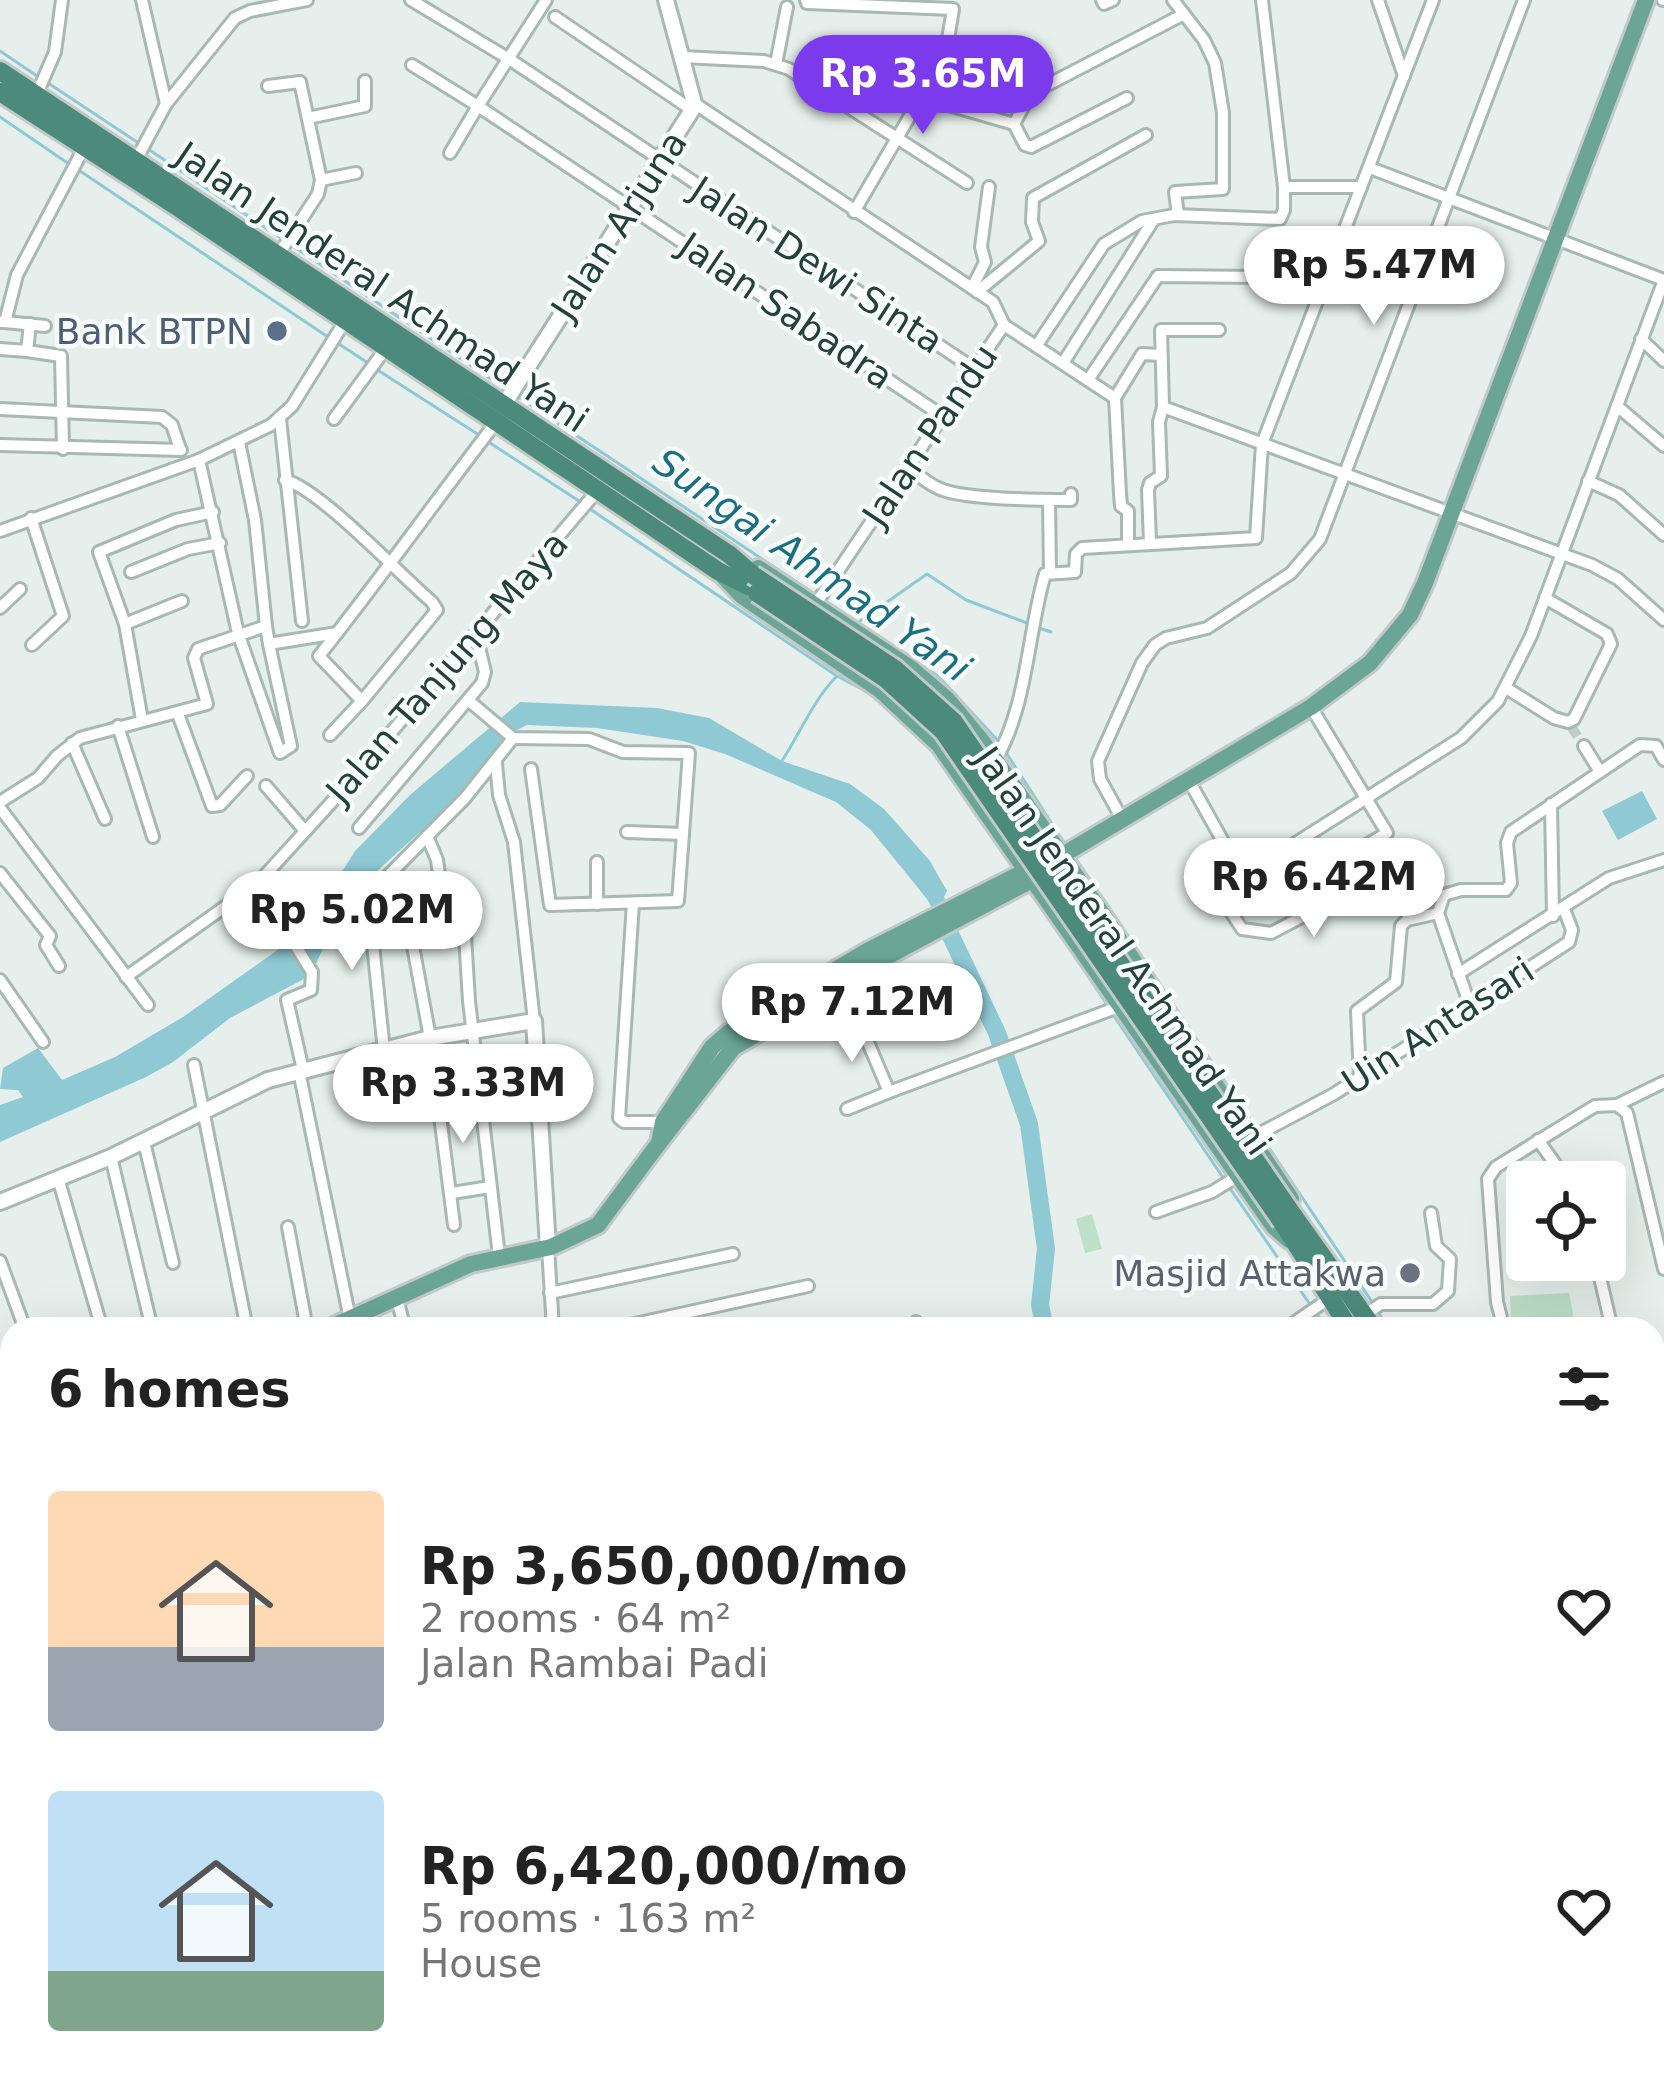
<!DOCTYPE html>
<meta charset="utf-8">
<style>
:root{--surface:#fff;--page:#f6f6f6;--text:#222;--muted:#767676;--accent:#7c3aed}
body{margin:0;font-family:"DejaVu Sans",sans-serif;background:var(--page);color:var(--text);height:100vh;display:flex;flex-direction:column;font-size:45px;white-space:nowrap}
*{box-sizing:border-box;margin:0}
p{font-size:39px;color:var(--muted)}
.icon{flex:none;width:66px;height:66px;fill:none;stroke:currentColor;stroke-width:2;stroke-linecap:round;stroke-linejoin:round}
.map{position:relative;flex:1;overflow:hidden}
.drawer{position:absolute;left:0px;top:1317px;width:1665px;height:771px;display:flex;flex-direction:column;background:var(--surface);border-radius:36px 36px 0 0;box-shadow:0 12px 48px #0002}
.drawer>*{flex:none}
.buttons{position:absolute;left:1506px;top:1161px;display:grid;gap:24px}
.buttons a{display:grid;place-items:center;width:120px;height:120px;border-radius:12px;background:var(--surface);box-shadow:0 12px 48px #0002;font-size:60px}
.price{position:absolute;translate:-50% -102px;padding:0 27px;border-radius:42px;background:#fff;color:#222;font-size:39px;line-height:78px;filter:drop-shadow(0 3px 6px #0008)}
.price::after{content:'';position:absolute;left:50%;top:72px;width:36px;height:27px;margin-left:-18px;background:inherit;clip-path:polygon(0 0,100% 0,50% 100%)}
.price.active{background:var(--accent);color:#fff}
ul{padding:0;list-style:none}
li{display:flex;align-items:center;gap:36px;height:300px;padding:0 48px}
li span{display:grid;place-items:center;flex:none;width:336px;height:240px;border-radius:12px;color:#555}
li>.icon{margin-inline-start:auto}
span .icon{width:144px;height:144px;fill:#fffc;stroke-width:1}
li b{font-size:51px}
h2{display:flex;justify-content:space-between;align-items:center;height:144px;padding:0 48px;font-size:51px}
.map>svg:first-child{display:block}
</style>
<div class="map">
<svg width="1664" height="2086" viewBox="0 0 1664 2086">
<rect width="100%" height="100%" fill="#e6efeb"/>
<g fill="#bfe0c8">
<polygon points="1092,1214 1102,1249 1085,1253 1076,1219"/>
<polygon points="1569,1293 1576,1329 1516,1329 1511,1321 1510,1296"/>
</g>
<g fill="#8ec9d4">
<polygon points="520,702 657,708 709,718 782,761 850,784 884,809 930,861 947,891 944,897 966,951 959,957 927,899 871,830 836,802 725,754 683,741 597,728 527,725 511,733 443,811 375,873 325,944 314,968 302,980 230,1018 173,1062 146,1077 0,1142 0,1105 23,1097 18,1090 0,1089 3,1068 38,1048 62,1080 115,1057 183,1017 279,949 312,919 355,851 410,795"/>
<polygon points="1642,791 1657,819 1618,840 1602,811"/>
</g>
<g fill="none" stroke-linecap="round" stroke-linejoin="round">
<g stroke="#8ec9d4" stroke-width="3">
<polyline points="0,51 40,78"/>
<polyline points="48,83 140,144"/>
<polyline points="0,117 69,164"/>
<polyline points="148,149 509,391"/>
<polyline points="77,169 328,337"/>
<polyline points="336,342 368,363"/>
<polyline points="376,369 479,435"/>
<polyline points="517,396 938,676 1000,743"/>
<polyline points="487,441 579,501"/>
<polyline points="587,507 837,676 875,696"/>
<polyline points="860,621 927,574 966,600 1027,623"/>
<polyline points="1036,627 1051,632"/>
<polyline points="1005,751 1065,844"/>
<path d="M 780,764 C 798,737 814,699 836,677"/>
<polyline points="1074,856 1372,1302"/>
<polyline points="1073,953 1107,1005"/>
<polyline points="1112,1013 1224,1179"/>
<polyline points="1229,1187 1327,1329"/>
<polyline points="1377,1310 1389,1329"/>
<polyline points="1653,1706 1664,1722"/>
<polyline points="1653,1807 1664,1823"/>
</g>
<g stroke="#8ec9d4" stroke-width="18">
<polyline points="951,936 997,1033 1029,1124 1046,1249 1040,1305 1045,1329"/>
<polyline points="518,2086 537,2076"/>
</g>
<polyline stroke="#bfccc8" stroke-width="10" stroke-dasharray="10 5" stroke-linecap="butt" points="1572,728 1584,746"/>
<g stroke="#a8b8b2" stroke-width="16">
<g id="minor">
<polyline points="142,0 166,104"/>
<polyline points="411,0 509,59 973,368"/>
<polyline points="546,0 478,106 941,415"/>
<polyline points="806,0 807,3 953,9 938,100"/>
<polyline points="1102,0 1104,4 1113,0"/>
<polyline points="1173,0 1204,40 1215,63 1223,113 1223,189 1175,192 1178,215"/>
<polyline points="1262,0 1284,187"/>
<polyline points="1378,0 1404,76"/>
<polyline points="1663,0 1664,0"/>
<polyline points="555,17 692,110"/>
<polyline points="949,41 1001,58"/>
<polyline points="682,57 764,61 789,69 967,183"/>
<polyline points="776,64 787,7"/>
<polyline points="412,65 478,106 450,153"/>
<polyline points="268,86 300,82 321,180 318,194 277,257"/>
<polyline points="36,96 55,52 62,0"/>
<path d="M 837,101 C 848,78 851,63 878,61"/>
<polyline points="694,103 993,302 1004,325"/>
<polyline points="308,118 365,106 365,81"/>
<polyline points="1014,124 1030,94 1184,14"/>
<polyline points="135,162 166,104 235,18 250,11 307,0"/>
<polyline points="1370,168 1664,280"/>
<polyline points="321,180 356,173"/>
<polyline points="854,212 921,97 1014,124 1025,145 1031,147 1127,98"/>
<polyline points="972,288 985,262 981,247 989,187"/>
<polyline points="977,292 1039,241 1032,222 1033,198 1146,135"/>
<polyline points="0,322 5,322 17,275 85,146"/>
<polyline points="5,322 45,326"/>
<polyline points="1004,325 1115,398"/>
<polyline points="1219,330 1161,330 1163,407 1592,565 1618,579 1664,620"/>
<polyline points="1641,339 1664,361"/>
<polyline points="1037,345 1104,244 1142,221 1174,215 1280,219 1284,210 1284,187 1361,187"/>
<polyline points="0,349 27,351 30,324"/>
<polyline points="27,351 61,356 63,449"/>
<polyline points="1063,363 1154,219"/>
<polyline points="1088,380 1158,276 1263,277 1322,286"/>
<polyline points="1115,398 1120,494 1121,506 1128,511 1128,543"/>
<polyline points="1115,398 1142,354 1161,355"/>
<polyline points="1617,406 1664,446"/>
<polyline points="0,409 162,417 172,425 180,449"/>
<polyline points="280,419 302,621"/>
<polyline points="334,419 386,348"/>
<polyline points="239,442 255,520 266,626"/>
<polyline points="0,445 181,450"/>
<polyline points="199,460 238,633 280,753 291,746 269,644 337,633"/>
<path d="M 907,467 C 917,474 927,483 938,488 C 962,500 1042,500 1071,500 L 1071,494"/>
<path d="M 285,480 C 320,489 400,575 432,602 L 437,610 L 362,701 L 319,656 C 380,579 437,499 497,421"/>
<polyline points="1588,481 1619,495 1664,535"/>
<polyline points="1049,500 1050,573"/>
<polyline points="31,518 63,616 32,645"/>
<polyline points="0,531 199,460 271,425 292,406 345,321"/>
<polyline points="1150,542 1148,490 1150,483 1161,476 1159,422 1163,407"/>
<polyline points="131,572 188,549 220,543"/>
<polyline points="815,605 1004,325"/>
<polyline points="0,608 20,589"/>
<polyline points="125,624 182,601"/>
<polyline points="1506,688 1554,718 1568,722 1574,719 1611,644 1607,634 1545,598"/>
<polyline points="468,700 513,738 589,739 623,752 689,753 678,901 550,905 531,769"/>
<polyline points="178,714 212,806 220,805 247,776"/>
<polyline points="142,720 125,624 99,552 176,520 213,512"/>
<polyline points="118,726 153,837"/>
<polyline points="330,735 362,701"/>
<polyline points="72,743 105,819"/>
<polyline points="1584,746 1599,770"/>
<path d="M 995,761 C 1028,705 1027,635 1045,574 L 1075,572 L 1076,554 L 1082,548 L 1256,538 L 1262,444 L 1433,0"/>
<polyline points="496,763 499,795 514,842 534,1021"/>
<polyline points="1188,779 1239,870 1247,874 1461,738 1498,701 1531,636 1664,280"/>
<polyline points="266,786 305,831"/>
<polyline points="0,802 38,778 57,756 80,738 207,704 194,658 198,649 266,626 269,644"/>
<polyline points="1551,804 1553,916"/>
<polyline points="0,808 148,1005"/>
<polyline points="1122,819 1100,779 1098,761 1142,663 1155,645 1166,638 1207,628 1291,573 1320,539 1524,0"/>
<polyline points="359,828 482,683 485,672 476,635"/>
<polyline points="627,832 683,834"/>
<polyline points="427,836 437,860 443,902 412,908 408,919 430,1038 454,1225"/>
<polyline points="597,862 597,904"/>
<polyline points="0,873 50,936 46,945 59,966"/>
<polyline points="1243,874 1220,888 1220,895 1242,929 1271,933 1340,897 1344,891 1343,859 1387,833 1311,707"/>
<polyline points="257,884 312,972 311,990 287,1000 303,1070"/>
<polyline points="443,902 463,903 469,1001 499,1256"/>
<polyline points="633,903 619,1118 624,1122 663,1122"/>
<polyline points="1458,974 1609,878 1664,860"/>
<polyline points="126,977 257,884 330,804 598,490"/>
<polyline points="0,980 43,1042"/>
<polyline points="843,983 889,1092 1121,1006"/>
<polyline points="1470,1006 1438,913 1444,895 1461,890 1506,890 1511,883 1507,843 1511,832 1640,745 1656,746 1664,760"/>
<polyline points="382,1051 390,1095"/>
<polyline points="384,1051 368,896 465,798 513,738"/>
<polyline points="194,1065 247,1329"/>
<polyline points="299,1071 352,1329"/>
<polyline points="1360,1077 1357,1011 1396,982 1401,926 1407,920 1438,913"/>
<polyline points="1617,1105 1664,1082"/>
<polyline points="847,1109 889,1092"/>
<polyline points="1253,1137 1334,1094 1569,942 1572,930 1564,909"/>
<polyline points="1538,1140 1568,1182"/>
<polyline points="144,1142 173,1263"/>
<polyline points="111,1157 152,1329"/>
<polyline points="58,1178 102,1329"/>
<polyline points="452,1193 490,1187"/>
<polyline points="1156,1212 1212,1192 1238,1176"/>
<polyline points="288,1227 307,1329"/>
<polyline points="548,1247 553,1329"/>
<polyline points="1596,1260 1612,1329"/>
<polyline points="0,1261 25,1329"/>
<polyline points="550,1293 733,1254"/>
<polyline points="397,1299 405,1329"/>
<polyline points="1364,1315 1381,1304 1433,1304 1448,1291 1450,1259 1436,1246 1431,1213"/>
<polyline points="916,1322 917,1329"/>
<polyline points="612,1329 808,1286"/>
<polyline points="1285,1329 1330,1298"/>
<polyline points="1504,1329 1497,1302 1488,1179 1496,1167 1595,1106 1617,1105 1627,1113 1664,1269"/>
<polyline points="0,1436 12,1469"/>
<polyline points="1653,1455 1664,1459"/>
<polyline points="0,1592 12,1624"/>
<polyline points="0,1756 6,1765 12,1890"/>
<polyline points="420,2076 423,2086"/>
<polyline points="487,2076 491,2086"/>
<polyline points="616,2076 622,2086"/>
<polyline points="768,2076 774,2086"/>
<polyline points="844,2076 850,2086"/>
<polyline points="912,2076 920,2086"/>
<polyline points="1247,2076 1247,2077"/>
<polyline points="15,2086 15,2076"/>
<polyline points="130,2086 148,2076"/>
<polyline points="202,2086 219,2076"/>
<polyline points="267,2086 283,2076"/>
<polyline points="332,2086 348,2076"/>
<polyline points="542,2086 548,2076"/>
<polyline points="1552,2086 1573,2076"/>
</g>
</g>
<g stroke="#a8b8b2" stroke-width="20">
<g id="tertiary">
<polyline points="503,406 692,110 694,103 666,0"/>
<polyline points="0,1202 111,1157 268,1080 430,1038 534,1021 548,1247"/>
<polyline points="1653,1874 1664,1868"/>
<polyline points="1085,2086 1097,2076"/>
</g>
</g>
<g stroke="#c2cac8" stroke-width="22">
<g id="primary">
<polyline points="758,568 912,669 948,700 982,741 1101,912 1291,1199"/>
<polyline points="724,577 742,596 880,690 939,745 1274,1227 1289,1240"/>
<polyline points="659,1143 733,1048 877,962 1028,882 1032,874 1061,856 1311,707 1370,663 1410,615 1425,583 1646,0"/>
<polyline points="327,1329 471,1264 551,1247 598,1225 659,1143 663,1122 712,1047 728,1033 869,950 1018,875"/>
<polyline points="67,2076 67,2086"/>
</g>
</g>
<g stroke="#c2cac8" stroke-width="24">
<g id="trunk">
<polyline points="0,71 730,555 753,575"/>
<polyline points="0,92 176,206 718,571 748,586"/>
<polyline points="1293,1215 1374,1329"/>
<polyline points="1282,1222 1350,1329"/>
<polyline points="1653,1741 1664,1757"/>
<polyline points="1653,1779 1664,1796"/>
</g>
</g>
<use href="#minor" stroke="#fff" stroke-width="10"/>
<use href="#tertiary" stroke="#fff" stroke-width="14"/>
<use href="#primary" stroke="#6aa596" stroke-width="16"/>
<use href="#trunk" stroke="#4c8a7c" stroke-width="18"/>
<g stroke="#c2cac8" stroke-width="24" stroke-linecap="butt">
<g id="trunk-bridge">
<polyline points="753,575 895,669 954,722 1293,1215"/>
<polyline points="757,593 886,679 943,731 1282,1222"/>
</g>
</g>
<use href="#trunk-bridge" stroke="#4c8a7c" stroke-width="18"/>
</g>
<circle fill="#5c6f8a" stroke="#f7fbf9" stroke-width="4.5" cx="277" cy="331" r="12"/>
<circle fill="#6b7280" stroke="#f7fbf9" stroke-width="4.5" cx="1410" cy="1273" r="12"/>
<g text-anchor="middle" dominant-baseline="central" stroke-width="9" stroke-linejoin="round" paint-order="stroke">
<g font-size="36" fill="#24423a" stroke="#f7fbf9">
<text transform="translate(619 225) rotate(-57)">Jalan Arjuna</text>
<text transform="translate(817 265) rotate(33)">Jalan Dewi Sinta</text>
<text transform="translate(382 287) rotate(34)">Jalan Jenderal Achmad Yani</text>
<text transform="translate(786 311) rotate(34)">Jalan Sabadra</text>
<text transform="translate(930 435) rotate(-56)">Jalan Pandu</text>
<text transform="translate(447 667) rotate(-49)">Jalan Tanjung Maya</text>
<text transform="translate(1123 951) rotate(55)">Jalan Jenderal Achmad Yani</text>
<text transform="translate(1438 1026) rotate(-33)">Uin Antasari</text>
</g>
<g font-size="36" fill="#4e5e75" stroke="#f7fbf9" text-anchor="end">
<text x="253" y="331">Bank BTPN</text>
</g>
<g font-size="36" fill="#5b616d" stroke="#f7fbf9" text-anchor="end">
<text x="1386" y="1273">Masjid Attakwa</text>
</g>
<g font-size="39" font-style="italic" fill="#1c6f80" stroke="#f7fbf9">
<text transform="translate(812 565) rotate(35)">Sungai Ahmad Yani</text>
</g>
</g>
</svg>
<div class="buttons">
<a><svg class="icon" aria-label="locate" viewBox="0 0 24 24"><circle cx="12" cy="12" r="6"/><path d="M12 2v4M12 18v4M2 12h4M18 12h4"/></svg></a>
</div>
<b class="price active" style="left:923px;top:137px">Rp 3.65M</b>
<b class="price" style="left:1374px;top:328px">Rp 5.47M</b>
<b class="price" style="left:1314px;top:940px">Rp 6.42M</b>
<b class="price" style="left:352px;top:973px">Rp 5.02M</b>
<b class="price" style="left:852px;top:1065px">Rp 7.12M</b>
<b class="price" style="left:463px;top:1146px">Rp 3.33M</b>
<section class="drawer">
<h2>6 homes<svg class="icon" aria-label="filters" viewBox="0 0 24 24"><path d="M4 7h16M4 17h16"/><circle cx="9" cy="7" r="2"/><circle cx="15" cy="17" r="2"/></svg></h2>
<ul>
<li><span style="background:linear-gradient(#ffd9b3 65%,#9aa5b1 0)"><svg class="icon" aria-label="home" viewBox="0 0 24 24"><path d="M3 11l9-7 9 7M6 9v11h12V9"/></svg></span><div><b>Rp 3,650,000/mo</b><p>2 rooms · 64 m²</p><p>Jalan Rambai Padi</p></div><svg class="icon" aria-label="heart" viewBox="0 0 24 24"><path d="M12 20l-8-8c-3-5 5-10 8-4 3-6 11-1 8 4z"/></svg></li>
<li><span style="background:linear-gradient(#bfe0f5 75%,#7fa58c 0)"><svg class="icon" aria-label="home" viewBox="0 0 24 24"><path d="M3 11l9-7 9 7M6 9v11h12V9"/></svg></span><div><b>Rp 6,420,000/mo</b><p>5 rooms · 163 m²</p><p>House</p></div><svg class="icon" aria-label="heart" viewBox="0 0 24 24"><path d="M12 20l-8-8c-3-5 5-10 8-4 3-6 11-1 8 4z"/></svg></li>
</ul>
</section>
</div>
